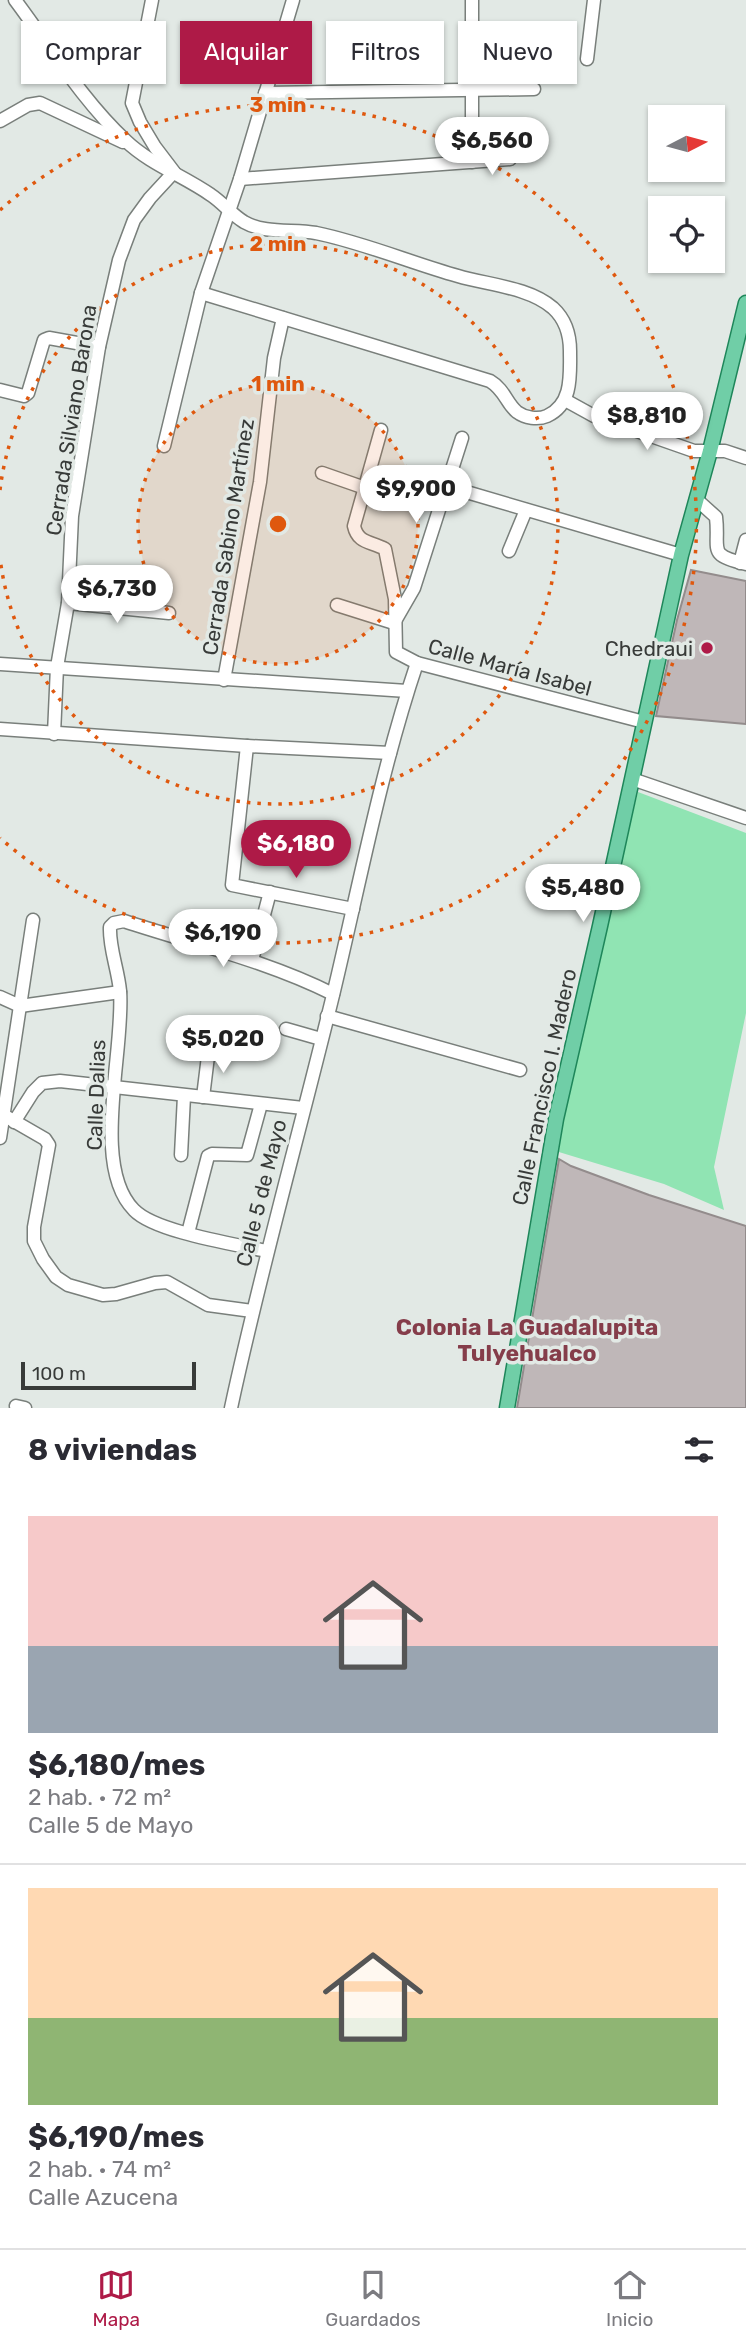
<!DOCTYPE html>
<html lang="es">
<meta charset="utf-8">
<style>
:root{--surface:#fff;--page:#f2f2f3;--text:#2b2b33;--muted:#7c7c81;--line:#e1e1e2;--accent:#ae1a47}
body{margin:0;font-family:Rubik,sans-serif;background:var(--page);color:var(--text);height:100vh;display:flex;flex-direction:column;font-size:26px;white-space:nowrap}
*{box-sizing:border-box;margin:0}
p{font-size:23px;color:var(--muted)}
.icon{flex:none;width:38px;height:38px;fill:none;stroke:currentColor;stroke-width:2;stroke-linecap:round;stroke-linejoin:round}
.map{position:relative;height:1408px;overflow:hidden}
.sheet{display:flex;flex-direction:column;background:var(--surface);flex:1}
.sheet>*{flex:none}
.banner{position:absolute;left:21px;top:21px;width:705px;height:63px;display:flex;gap:14px}
.needle{width:46px;rotate:84deg}
.controls{position:absolute;left:648px;top:105px;display:grid;gap:14px}
.controls a{display:grid;place-items:center;width:77px;height:77px;border-radius:0px;background:var(--surface);box-shadow:0 2px 5px #0004;font-size:35px}
.scale{position:absolute;left:21px;bottom:18px;width:175px;box-sizing:border-box;padding-left:7px;border:4px solid #383b39;border-top:0;font-size:19px;line-height:24px;white-space:nowrap;color:#383b39;-webkit-text-stroke:5px #e2e9e5;paint-order:stroke}
.price{position:absolute;translate:-50% -60px;padding:0 16px;border-radius:24px;background:#fff;color:#222;font-size:23px;line-height:46px;filter:drop-shadow(0 2px 4px #0008)}
.price::after{content:'';position:absolute;left:50%;top:42px;width:21px;height:16px;margin-left:-10px;background:inherit;clip-path:polygon(0 0,100% 0,50% 100%)}
.price.selected{background:var(--accent);color:#fff}
ul{padding:0;list-style:none}
li{display:grid;align-content:center;gap:14px;height:371px;padding:0 28px}
li+li{border-top:2px solid var(--line)}
li span{display:grid;place-items:center;height:217px;border-radius:0px;color:#555}
li>.icon{margin-inline-start:auto}
span .icon{width:126px;height:126px;fill:#fffc;stroke-width:1}
li b{font-size:30px}
h2{display:flex;justify-content:space-between;align-items:center;height:84px;padding:0 28px;font-size:30px}
.pill{padding:0 24px;border-radius:0px;background:var(--surface);box-shadow:0 2px 5px #0004;font-size:24px;line-height:63px}
.pill.selected{background:var(--accent);color:#fff}
.menu{display:flex;justify-content:space-around;align-items:center;height:98px;border-top:2px solid var(--line);background:var(--surface);font-size:19px;color:var(--muted)}
.menu a{display:grid;justify-items:center;gap:4px}
.menu .selected{color:var(--accent)}
.map>svg:first-child{display:block}
</style>
<div class="map">
<svg width="746" height="1408" viewBox="0 0 746 1408">
<rect width="100%" height="100%" fill="#e2e9e5"/>
<polygon fill="#90e4b3" points="638,792 746,833 746,1013 714,1167 724,1210 664,1184 549,1149"/>
<g fill="#bfb7b8" stroke="#938c8c" stroke-width="2">
<polygon points="691,570 746,581 746,724 656,716 677,620"/>
<polygon points="559,1159 571,1166 649,1195 746,1226 746,1408 517,1408"/>
</g>
<g fill="none" stroke-linecap="round" stroke-linejoin="round">
<g stroke="#797f7b" stroke-width="15">
<g id="minor">
<path d="M 15,0 C 51,48 82,100 126,141 C 150,164 184,176 211,195 C 223,203 231,214 244,222 C 265,234 293,229 316,233 C 365,243 411,263 458,276 C 488,285 529,287 553,308 C 565,319 570,335 570,351 C 570,375 573,404 547,416 C 538,420 525,418 517,412 C 506,403 505,390 490,381 L 201,293"/>
<polyline points="472,0 472,162"/>
<polyline points="587,59 594,0"/>
<polyline points="265,93 534,89"/>
<polyline points="0,121 28,105 40,103 123,142"/>
<polyline points="240,179 510,159"/>
<polyline points="0,390 24,396 28,393 44,340 49,338 99,347"/>
<polyline points="565,400 594,416 694,451 725,451 746,458"/>
<path d="M 381,430 L 354,526 C 358,544 371,541 385,549 L 395,599 L 396,652 L 417,663 L 644,722"/>
<polyline points="164,446 201,293 240,179 293,0"/>
<polyline points="322,473 365,488"/>
<polyline points="446,486 681,555"/>
<path d="M 696,499 L 716,517 C 720,550 706,555 746,564"/>
<polyline points="509,551 526,510"/>
<polyline points="740,563 746,540"/>
<polyline points="68,603 169,613"/>
<polyline points="337,605 394,623"/>
<polyline points="395,621 414,588 462,438"/>
<polyline points="0,664 407,691"/>
<polyline points="224,680 260,482 274,358 283,318"/>
<polyline points="0,729 247,746 390,753"/>
<polyline points="54,734 57,667 68,603 72,516 99,347 119,260 134,220 150,198 174,172 155,147 140,122 132,103 152,0"/>
<polyline points="247,746 232,885 353,909"/>
<polyline points="632,779 746,818"/>
<polyline points="252,960 270,892"/>
<polyline points="0,997 20,1006 120,992"/>
<polyline points="327,1016 520,1070"/>
<polyline points="286,1029 321,1039"/>
<polyline points="203,1097 209,1048"/>
<polyline points="0,1113 45,1139 49,1145 34,1227 34,1241 43,1259 56,1277 68,1285 103,1295 116,1294 155,1283 167,1282 208,1305 252,1311"/>
<polyline points="14,1122 33,1092 42,1083 60,1081 303,1108"/>
<polyline points="0,1138 33,920"/>
<polyline points="181,1155 184,1096"/>
<polyline points="188,1233 208,1156 212,1154 247,1155 261,1104"/>
<path d="M 266,1251 C 235,1244 155,1232 134,1210 C 90,1166 125,1049 120,991 C 118,969 109,948 110,927 L 114,923 L 124,921 C 194,944 267,961 333,994"/>
<polyline points="16,1406 25,1408"/>
<path d="M 231,1408 C 261,1268 300,1131 334,991 C 360,882 381,770 417,663"/>
</g>
</g>
<g stroke="#1e865a" stroke-width="17">
<polyline id="major" points="507,1408 556,1119 600,926 681,555 710,451 746,303"/>
</g>
<use href="#minor" stroke="#fff" stroke-width="12"/>
<use href="#major" stroke="#70cea7" stroke-width="14"/>
</g>
<circle cx="278" cy="524" r="140" fill="#df580e" fill-opacity=".12"/>
<g fill="none" stroke="#df580e" stroke-width="3.5" stroke-dasharray="3.5 7">
<circle cx="278" cy="524" r="140"/>
<path d="M0 490A280 280 0 1 1 0 558"/>
<path d="M0 210A419 419 0 1 1 0 838"/>
</g>
<circle fill="#ae1a47" stroke="#e2e9e5" stroke-width="2.5" cx="707" cy="648" r="7"/>
<g text-anchor="middle" dominant-baseline="central" stroke-width="7" stroke-linejoin="round" paint-order="stroke">
<g font-size="21" fill="#383b39" stroke="#e2e9e5">
<text transform="translate(71 420) rotate(-81)">Cerrada Silviano Barona</text>
<text transform="translate(228 537) rotate(-81)">Cerrada Sabino Martínez</text>
<text transform="translate(510 667) rotate(15)">Calle María Isabel</text>
<text transform="translate(544 1087) rotate(-78)">Calle Francisco I. Madero</text>
<text transform="translate(96 1095) rotate(-88)">Calle Dalias</text>
<text transform="translate(261 1193) rotate(-76)">Calle 5 de Mayo</text>
</g>
<g font-size="21" fill="#383b39" stroke="#e2e9e5" text-anchor="end">
<text x="693" y="648">Chedraui</text>
</g>
<g font-size="23" font-weight="bold" fill="#853d4a" stroke="#e2e9e5">
<text x="527" y="1327">Colonia La Guadalupita<tspan x="527" dy="26">Tulyehualco</tspan></text>
</g>
</g>
<circle cx="278" cy="524" r="10" fill="#df580e" stroke="#e2e9e5" stroke-width="3.5"/>
<g font-size="21" text-anchor="middle" font-weight="bold" fill="#df580e" stroke="#e2e9e5" stroke-width="7" stroke-linejoin="round" paint-order="stroke">
<text x="278" y="112">3 min</text>
<text x="278" y="251">2 min</text>
<text x="278" y="391">1 min</text>
</g>
</svg>
<div class="controls">
<a><svg class="needle" viewBox="-14 -14 28 28"><path d="M0-13l5 13h-10z" fill="#e53935"/><path d="M0 13l5-13h-10z" fill="#7c7c81"/></svg></a>
<a><svg class="icon" aria-label="locate" viewBox="0 0 24 24"><circle cx="12" cy="12" r="6"/><path d="M12 2v4M12 18v4M2 12h4M18 12h4"/></svg></a>
</div>
<div class="scale">100 m</div>
<b class="price" style="left:492px;top:177px">$6,560</b>
<b class="price" style="left:647px;top:452px">$8,810</b>
<b class="price" style="left:416px;top:525px">$9,900</b>
<b class="price" style="left:117px;top:625px">$6,730</b>
<b class="price selected" style="left:296px;top:880px">$6,180</b>
<b class="price" style="left:583px;top:924px">$5,480</b>
<b class="price" style="left:223px;top:969px">$6,190</b>
<b class="price" style="left:223px;top:1075px">$5,020</b>
<div class="banner">
<a class="pill">Comprar</a>
<a class="pill selected">Alquilar</a>
<a class="pill">Filtros</a>
<a class="pill">Nuevo</a>
</div>
</div>
<section class="sheet">
<h2>8 viviendas<svg class="icon" aria-label="filters" viewBox="0 0 24 24"><path d="M4 7h16M4 17h16"/><circle cx="9" cy="7" r="2"/><circle cx="15" cy="17" r="2"/></svg></h2>
<ul>
<li><span style="background:linear-gradient(#f6c9c9 60%,#9aa5b1 0)"><svg class="icon" aria-label="home" viewBox="0 0 24 24"><path d="M3 11l9-7 9 7M6 9v11h12V9"/></svg></span><div><b>$6,180/mes</b><p>2 hab. · 72 m²</p><p>Calle 5 de Mayo</p></div></li>
<li><span style="background:linear-gradient(#ffd9b3 60%,#8fb573 0)"><svg class="icon" aria-label="home" viewBox="0 0 24 24"><path d="M3 11l9-7 9 7M6 9v11h12V9"/></svg></span><div><b>$6,190/mes</b><p>2 hab. · 74 m²</p><p>Calle Azucena</p></div></li>
</ul>
</section>
<nav class="menu">
<a class="selected"><svg class="icon" aria-label="map" viewBox="0 0 24 24"><path d="M3 6l6-2 6 2 6-2v14l-6 2-6-2-6 2zM9 4v14M15 6v14"/></svg>Mapa</a>
<a><svg class="icon" aria-label="saved" viewBox="0 0 24 24"><path d="M7 4h10v16l-5-4-5 4z"/></svg>Guardados</a>
<a><svg class="icon" aria-label="home" viewBox="0 0 24 24"><path d="M3 11l9-7 9 7M6 9v11h12V9"/></svg>Inicio</a>
</nav>
